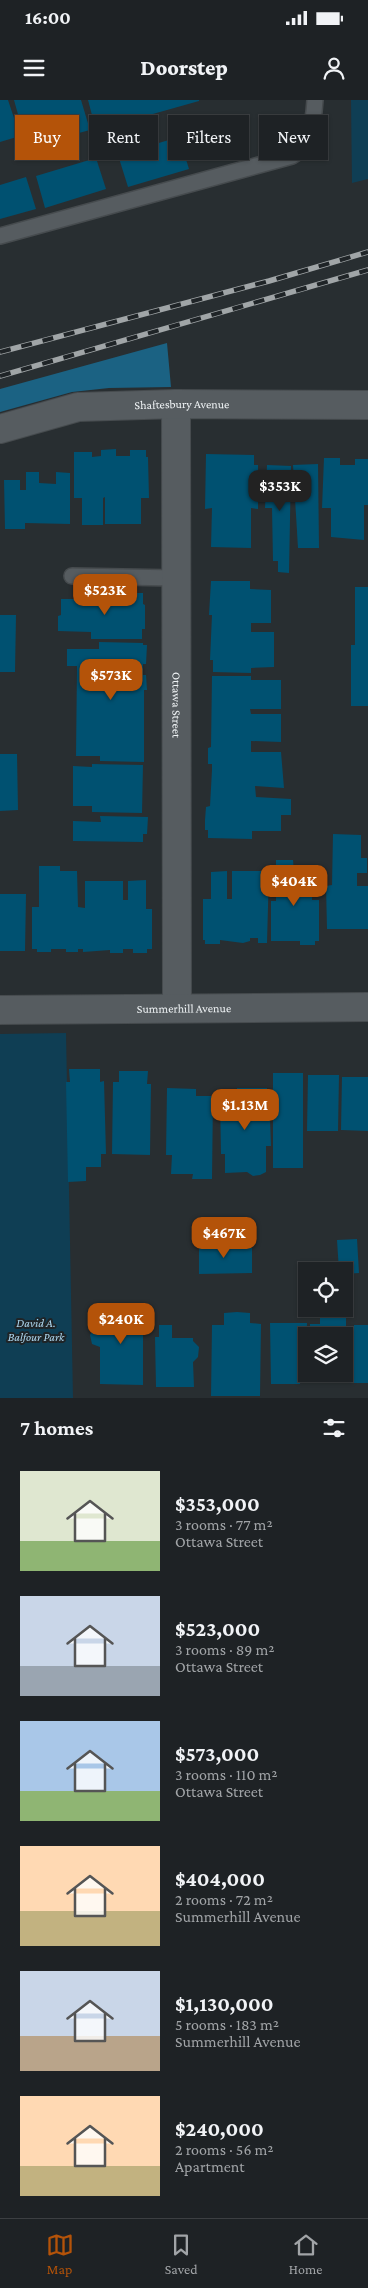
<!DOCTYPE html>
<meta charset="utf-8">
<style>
:root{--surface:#1e2225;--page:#2b2f32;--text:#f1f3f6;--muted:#a1a4a7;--line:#3c3f42;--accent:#b45309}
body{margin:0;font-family:"Crimson Pro",serif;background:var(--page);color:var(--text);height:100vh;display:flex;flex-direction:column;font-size:19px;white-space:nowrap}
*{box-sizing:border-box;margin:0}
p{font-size:16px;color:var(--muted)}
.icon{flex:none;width:28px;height:28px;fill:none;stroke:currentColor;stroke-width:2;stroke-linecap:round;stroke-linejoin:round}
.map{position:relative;height:1298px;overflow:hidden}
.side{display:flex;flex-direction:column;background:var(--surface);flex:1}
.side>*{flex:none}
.guide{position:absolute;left:15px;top:15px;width:339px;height:45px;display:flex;gap:10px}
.tools{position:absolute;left:298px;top:1162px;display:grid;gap:10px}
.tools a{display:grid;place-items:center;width:55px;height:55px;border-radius:0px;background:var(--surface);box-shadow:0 1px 4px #0004,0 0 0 1px var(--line);font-size:25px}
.price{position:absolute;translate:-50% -42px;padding:0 11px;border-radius:10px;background:var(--accent);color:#fff;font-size:16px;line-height:32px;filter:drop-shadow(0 1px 2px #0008)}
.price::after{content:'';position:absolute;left:50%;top:30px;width:15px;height:11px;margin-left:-8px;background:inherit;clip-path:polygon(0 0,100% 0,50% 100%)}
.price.on{background:#222;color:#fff}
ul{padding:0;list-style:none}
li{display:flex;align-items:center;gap:15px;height:125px;padding:0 20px}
li span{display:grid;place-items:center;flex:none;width:140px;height:100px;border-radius:0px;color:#555}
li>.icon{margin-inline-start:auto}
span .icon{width:60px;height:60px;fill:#fffc;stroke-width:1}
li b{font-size:21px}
h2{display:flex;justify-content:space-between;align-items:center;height:60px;padding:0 20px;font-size:21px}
.pill{padding:0 18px;border-radius:0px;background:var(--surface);box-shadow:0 1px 4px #0004,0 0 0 1px var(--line);font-size:18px;line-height:45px}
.pill.on{background:var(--accent);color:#fff}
.status{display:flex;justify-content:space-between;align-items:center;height:35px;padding:0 25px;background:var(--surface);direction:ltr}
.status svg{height:14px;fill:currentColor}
header{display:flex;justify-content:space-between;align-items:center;height:65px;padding:0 20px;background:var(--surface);font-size:22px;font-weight:800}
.dock{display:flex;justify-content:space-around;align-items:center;height:70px;border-top:1px solid var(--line);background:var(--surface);font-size:14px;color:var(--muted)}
.dock a{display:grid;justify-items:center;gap:2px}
.dock .on{color:var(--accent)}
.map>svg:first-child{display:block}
</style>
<div class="status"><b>16:00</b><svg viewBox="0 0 49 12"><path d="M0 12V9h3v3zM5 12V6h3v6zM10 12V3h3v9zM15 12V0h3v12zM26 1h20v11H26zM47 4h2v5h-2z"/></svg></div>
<header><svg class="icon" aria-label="menu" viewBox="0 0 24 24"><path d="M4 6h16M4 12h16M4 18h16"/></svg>Doorstep<svg class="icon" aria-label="person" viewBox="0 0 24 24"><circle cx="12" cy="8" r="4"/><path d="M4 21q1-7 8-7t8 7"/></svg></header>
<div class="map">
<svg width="368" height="1298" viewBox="0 0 368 1298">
<rect width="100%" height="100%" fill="#282e31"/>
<g fill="#0f3e54">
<polygon points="351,0 368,0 368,79 352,83"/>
<polygon points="66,933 73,1298 0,1298 0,934"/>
</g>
<polygon fill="#1b6283" points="167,243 171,287 109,288 72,292 0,312 0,289"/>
<g fill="#005171">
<polygon points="0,0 8,0 20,36 0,42"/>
<polygon points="14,0 81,0 90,30 27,47"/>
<polygon points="88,0 199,0 199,1 96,30"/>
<polygon points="179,37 189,69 128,87 118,55"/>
<polygon points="96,58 106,89 45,108 36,76"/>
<polygon points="26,77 36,109 0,119 0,85"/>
<polygon points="116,349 116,356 130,356 130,350 146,350 146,357 148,357 149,398 141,398 141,424 105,424 105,397 103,398 103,425 82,425 82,398 74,398 74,352 92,352 92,357 101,356 101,350"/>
<polygon points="206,354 254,355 254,365 258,365 258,409 251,408 251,448 211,447 212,408 205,409"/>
<polygon points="324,358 340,358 340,365 355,365 355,359 368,359 368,405 364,405 364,440 331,437 331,408 322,408"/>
<polygon points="318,364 319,448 298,448 293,365"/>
<polygon points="267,365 291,366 289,473 278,472 278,461 273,461 272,408 265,408"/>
<polygon points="26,372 39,372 39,383 56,384 56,372 70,373 70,424 25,423 25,429 5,429 4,380 20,380 20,390 26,390"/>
<polygon points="211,481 250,481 250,489 271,490 271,523 251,523 251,532 274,532 274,567 251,568 251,573 213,572 213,560 210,560 212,515 209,515"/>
<polygon points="355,487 368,487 368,606 351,606 351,545 355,545"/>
<polygon points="92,493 143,493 143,504 145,505 145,529 142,529 142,539 91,539 91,532 58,531 58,516 61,515 61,499 91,499"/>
<polygon points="0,515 16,515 15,572 0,572"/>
<polygon points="99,542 143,543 143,545 147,545 146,564 143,564 143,575 146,575 147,590 144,590 144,662 100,661 100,656 76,656 77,566 67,566 67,549 99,549"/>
<polygon points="212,576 251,576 251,580 281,580 281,609 250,609 251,614 281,614 281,642 251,641 251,652 281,652 284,688 255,686 256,697 291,699 291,715 281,715 281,731 252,731 252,739 208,738 208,730 205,730 205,720 206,707 210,706 212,670 212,664 208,664 208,648 211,647"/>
<polygon points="0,654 17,654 18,710 0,711"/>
<polygon points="92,664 143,665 142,713 92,712 92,706 73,706 73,666 92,667"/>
<polygon points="100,716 148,717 147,734 143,734 143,742 73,741 73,721 101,722"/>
<polygon points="333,734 361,735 361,758 367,758 367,773 357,773 357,786 368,786 368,829 327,829 326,786 332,785"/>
<polygon points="276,760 293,760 294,772 312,772 312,800 319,800 319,841 315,841 315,845 300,845 300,841 271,841 271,801 276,801"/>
<polygon points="39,766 60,766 60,771 77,771 78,807 85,808 85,781 123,781 123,800 128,800 128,781 146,780 146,809 152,809 152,849 147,849 147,853 133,853 133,849 123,849 123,853 110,853 110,850 83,852 83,849 78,849 78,852 66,852 66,849 51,849 51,852 37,852 37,849 32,849 32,807 39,807"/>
<polygon points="227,771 227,799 232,799 232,771 269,771 267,843 258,843 258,838 250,838 250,841 243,843 220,840 220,844 205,844 205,840 203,840 203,799 211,799 211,772"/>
<polygon points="0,794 26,794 25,851 0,851"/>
<polygon points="69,969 100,969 100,982 104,981 106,1054 101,1054 101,1067 86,1067 86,1081 68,1082 66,982 70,982"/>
<polygon points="119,971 148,971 147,984 151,984 150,1055 112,1054 113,982 119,982"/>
<rect x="273" y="973" width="30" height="95"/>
<polygon points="308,975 339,975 338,1031 307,1031"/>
<polygon points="342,977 368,977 368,1031 341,1030"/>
<polygon points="167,988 196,989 196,996 213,996 212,1079 192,1079 193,1074 171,1074 172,1055 166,1055"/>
<polygon points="237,988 267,988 267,1019 270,1019 271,1046 266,1046 266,1072 260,1075 253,1076 247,1072 225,1073 225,1054 221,1054 220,999 225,999 225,991 237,991"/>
<polygon points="357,1139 359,1173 344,1174 344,1171 339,1171 337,1140"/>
<polygon points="199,1142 221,1143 221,1148 252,1148 252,1173 199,1174"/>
<polygon points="143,1206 143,1285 100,1284 100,1247 92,1244 90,1235 95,1227 102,1226 100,1208"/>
<polygon points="237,1212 250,1213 250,1223 261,1224 260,1296 211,1296 212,1225 224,1225 224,1213"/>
<polygon points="320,1212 346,1212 346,1226 349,1226 350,1281 310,1281 310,1274 344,1274 344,1236 310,1236 310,1224 320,1224"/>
<polygon points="270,1223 307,1223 306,1262 300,1262 300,1284 271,1284"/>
<polygon points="159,1225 172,1225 172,1238 193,1238 193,1241 199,1247 198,1257 193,1262 194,1287 156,1287 155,1237 159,1237"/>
<rect x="354" y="1225" width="14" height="58"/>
</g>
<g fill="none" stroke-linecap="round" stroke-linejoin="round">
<g stroke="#464b4e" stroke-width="18">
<g id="lane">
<path d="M 0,136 L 292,56 C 310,47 314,18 315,0"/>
<polyline points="72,476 175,478"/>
</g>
</g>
<g stroke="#464b4e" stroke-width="30">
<g id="street">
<path id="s1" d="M 176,304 L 177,908"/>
<path id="s2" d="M 0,329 L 78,307 L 176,304 L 368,305"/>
<path id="s3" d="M 0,910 L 368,907"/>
</g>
</g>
<use href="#lane" stroke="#565c60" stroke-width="15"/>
<use href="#street" stroke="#565c60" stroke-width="28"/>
<g stroke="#a0a5a7" stroke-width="5.5">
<g id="rail">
<polyline points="0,252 269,181 368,152"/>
<polyline points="0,276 368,170"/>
</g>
</g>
<use href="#rail" stroke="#1f2427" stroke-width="4" stroke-dasharray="11" stroke-linecap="butt"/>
</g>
<g text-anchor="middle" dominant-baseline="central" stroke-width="4" stroke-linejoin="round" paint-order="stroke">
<g font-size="12" fill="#eff3f5" stroke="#1f2427">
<text stroke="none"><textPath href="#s2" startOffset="185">Shaftesbury Avenue</textPath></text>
<text stroke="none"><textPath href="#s1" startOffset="301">Ottawa Street</textPath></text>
<text stroke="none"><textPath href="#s3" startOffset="184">Summerhill Avenue</textPath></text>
</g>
<g font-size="12" font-style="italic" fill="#b1dbf3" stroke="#1f2427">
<text x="36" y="1223">David A.<tspan x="36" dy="14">Balfour Park</tspan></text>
</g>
</g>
</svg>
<div class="tools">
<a><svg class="icon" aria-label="locate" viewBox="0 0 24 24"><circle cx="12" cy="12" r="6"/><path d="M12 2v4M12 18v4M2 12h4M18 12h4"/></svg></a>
<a><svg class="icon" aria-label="layers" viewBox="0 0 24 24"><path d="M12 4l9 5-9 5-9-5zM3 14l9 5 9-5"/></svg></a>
</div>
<b class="price on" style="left:280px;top:412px">$353K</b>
<b class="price" style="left:105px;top:516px">$523K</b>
<b class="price" style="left:111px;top:601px">$573K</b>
<b class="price" style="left:294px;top:807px">$404K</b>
<b class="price" style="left:245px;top:1031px">$1.13M</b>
<b class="price" style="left:224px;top:1159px">$467K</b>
<b class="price" style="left:121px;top:1245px">$240K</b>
<div class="guide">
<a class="pill on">Buy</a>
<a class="pill">Rent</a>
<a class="pill">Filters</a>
<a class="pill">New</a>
</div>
</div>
<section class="side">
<h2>7 homes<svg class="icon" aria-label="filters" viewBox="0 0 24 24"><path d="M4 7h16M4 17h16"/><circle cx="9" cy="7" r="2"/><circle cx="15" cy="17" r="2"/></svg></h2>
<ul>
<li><span style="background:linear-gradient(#dfe7d0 70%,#8fb573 0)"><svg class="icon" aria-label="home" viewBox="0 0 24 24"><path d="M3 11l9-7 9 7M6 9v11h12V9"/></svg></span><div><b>$353,000</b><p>3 rooms · 77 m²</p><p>Ottawa Street</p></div></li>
<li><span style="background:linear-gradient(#c9d6e8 70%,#9aa5b1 0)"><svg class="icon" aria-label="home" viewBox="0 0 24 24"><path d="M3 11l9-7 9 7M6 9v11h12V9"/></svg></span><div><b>$523,000</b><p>3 rooms · 89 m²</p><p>Ottawa Street</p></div></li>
<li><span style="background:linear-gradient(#a9c7e8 70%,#8fb573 0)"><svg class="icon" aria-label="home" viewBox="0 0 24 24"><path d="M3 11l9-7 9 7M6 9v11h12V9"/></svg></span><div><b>$573,000</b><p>3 rooms · 110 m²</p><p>Ottawa Street</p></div></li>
<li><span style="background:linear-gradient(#ffd9b3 65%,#c2b280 0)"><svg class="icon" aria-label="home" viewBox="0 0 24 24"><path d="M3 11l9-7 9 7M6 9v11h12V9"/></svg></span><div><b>$404,000</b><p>2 rooms · 72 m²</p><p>Summerhill Avenue</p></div></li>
<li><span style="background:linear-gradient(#c9d6e8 65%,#b9a48a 0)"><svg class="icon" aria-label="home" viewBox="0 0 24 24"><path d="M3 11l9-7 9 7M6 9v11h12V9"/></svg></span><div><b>$1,130,000</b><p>5 rooms · 183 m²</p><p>Summerhill Avenue</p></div></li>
<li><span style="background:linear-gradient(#ffd9b3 70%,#c2b280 0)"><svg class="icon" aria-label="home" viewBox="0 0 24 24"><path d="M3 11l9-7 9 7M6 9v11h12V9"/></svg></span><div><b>$240,000</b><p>2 rooms · 56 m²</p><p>Apartment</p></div></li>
</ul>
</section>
<nav class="dock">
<a class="on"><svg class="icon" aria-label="map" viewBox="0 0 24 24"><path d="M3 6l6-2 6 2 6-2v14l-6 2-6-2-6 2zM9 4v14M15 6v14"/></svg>Map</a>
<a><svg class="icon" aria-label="saved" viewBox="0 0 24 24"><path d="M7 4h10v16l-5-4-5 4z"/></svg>Saved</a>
<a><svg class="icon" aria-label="home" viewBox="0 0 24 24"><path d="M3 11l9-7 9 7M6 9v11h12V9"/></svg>Home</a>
</nav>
